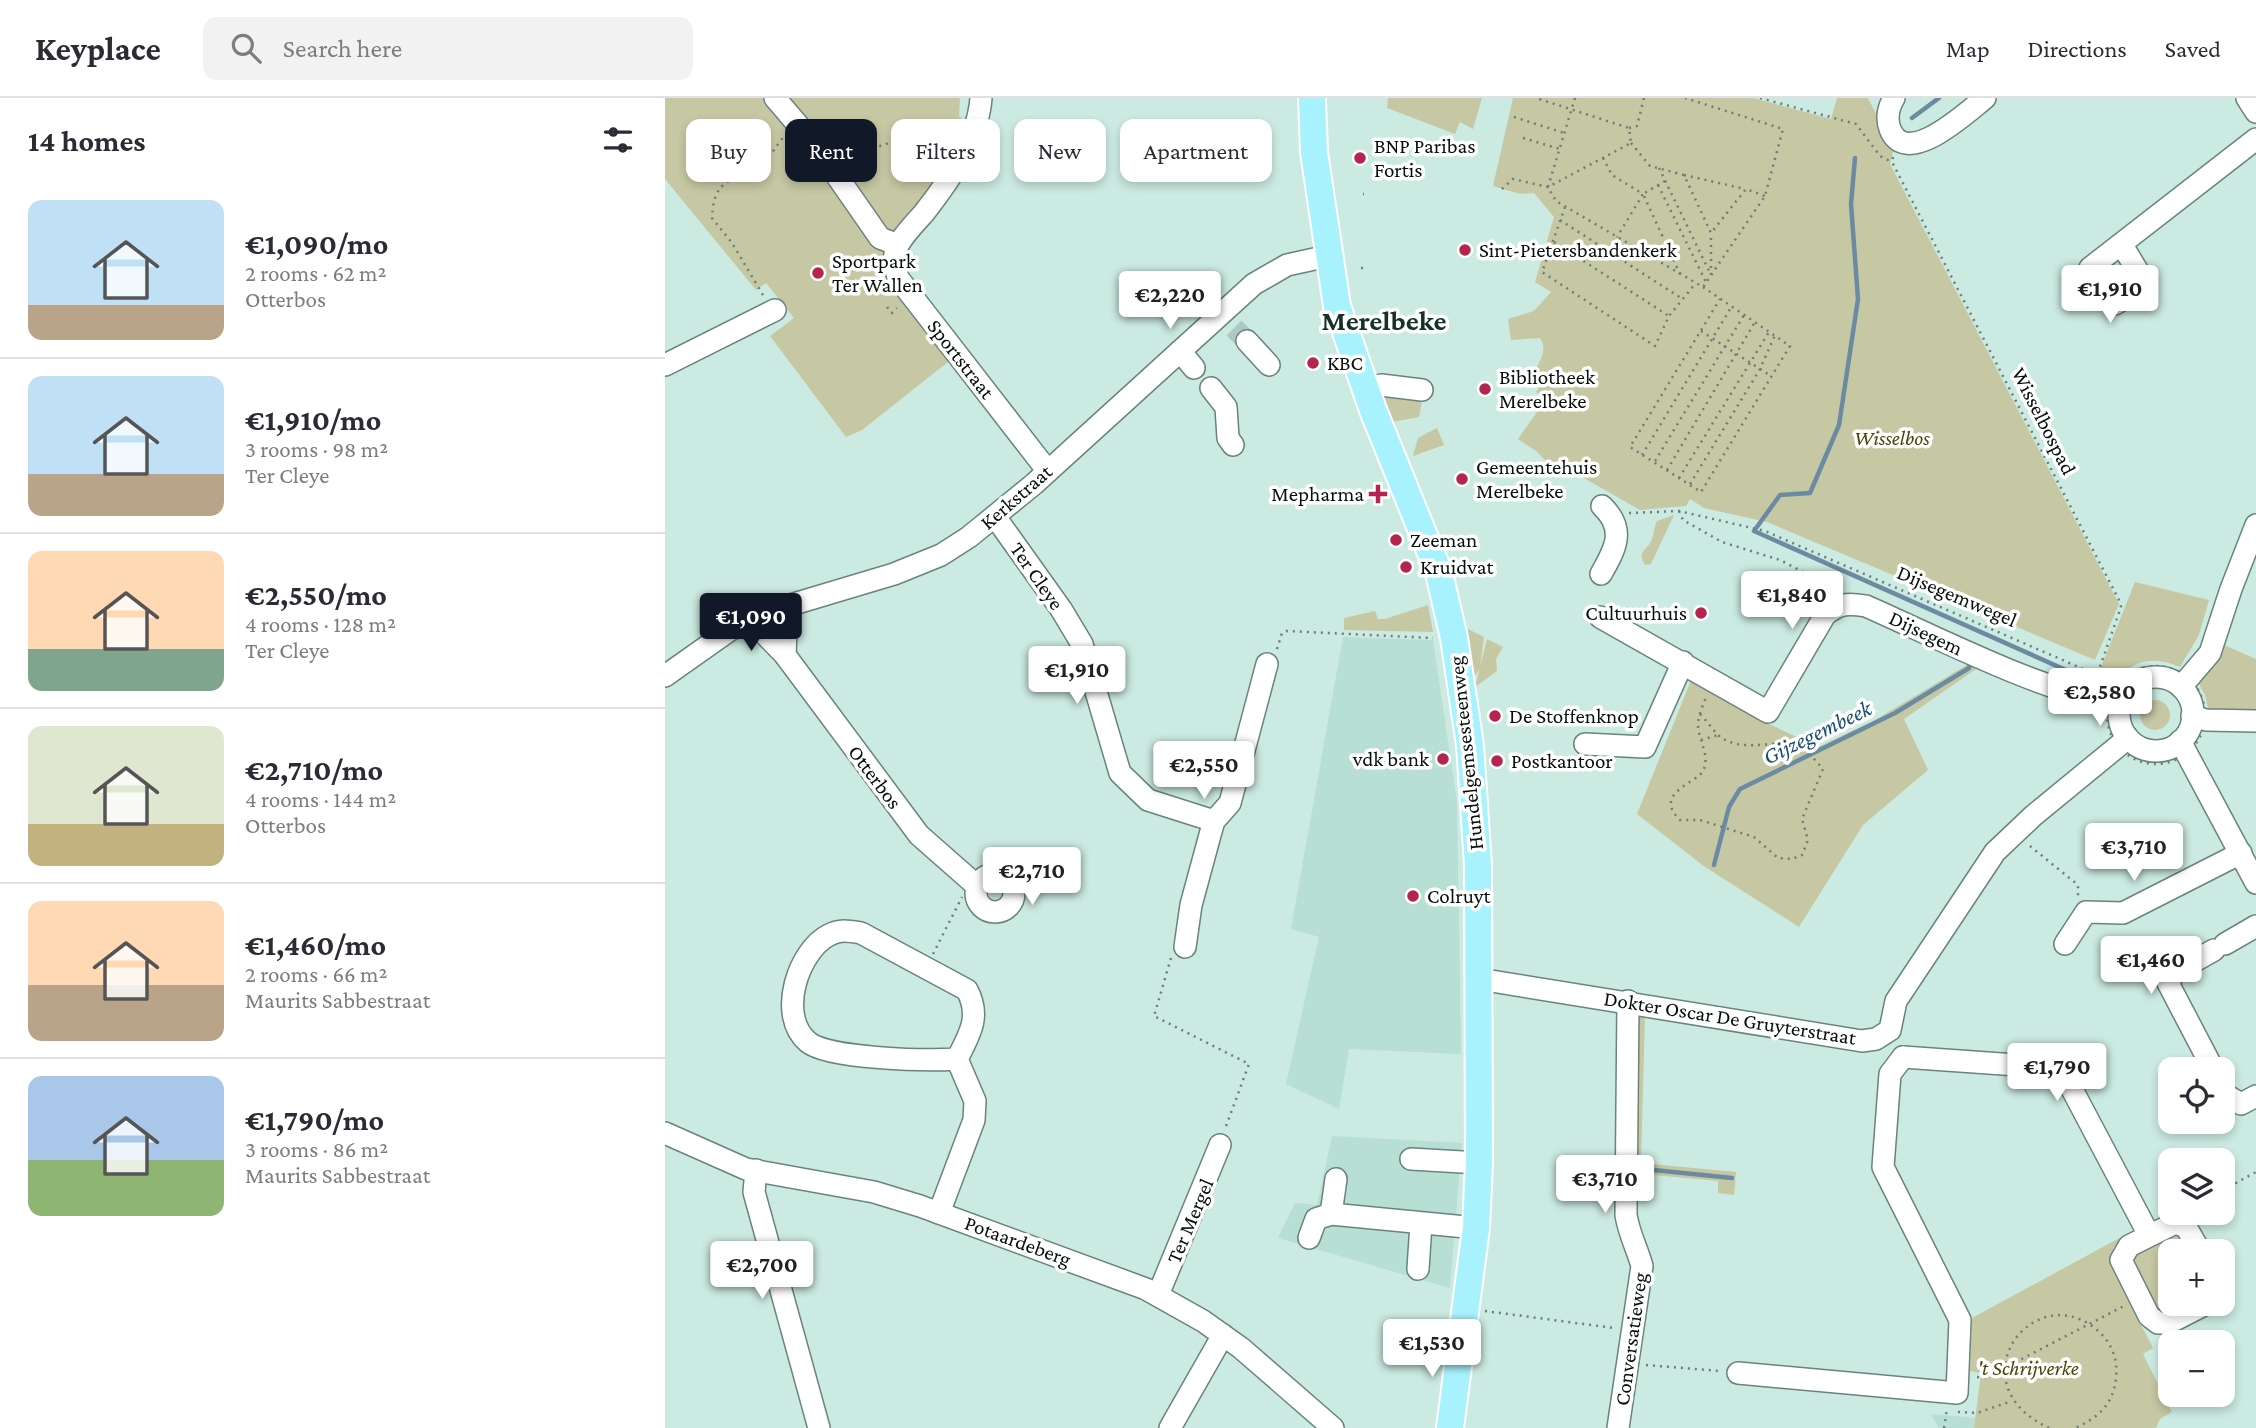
<!DOCTYPE html>
<meta charset="utf-8">
<style>
:root{--surface:#fff;--page:#f2f2f3;--text:#2b2b33;--muted:#7c7c81;--line:#e1e1e2;--accent:#111827}
body{margin:0;font-family:"Crimson Pro",serif;background:var(--page);color:var(--text);height:100vh;display:flex;flex-direction:column;font-size:26px;white-space:nowrap}
*{box-sizing:border-box;margin:0}
p{font-size:23px;color:var(--muted)}
.icon{flex:none;width:38px;height:38px;fill:none;stroke:currentColor;stroke-width:2;stroke-linecap:round;stroke-linejoin:round}
.map{position:relative;flex:1;overflow:hidden}
.side{display:flex;flex-direction:column;background:var(--surface);width:665px}
.side>*{flex:none}
.guide{position:absolute;left:21px;top:21px;width:665px;height:63px;display:flex;gap:14px}
.controls{position:absolute;left:1493px;top:959px;display:grid;gap:14px}
.controls a{display:grid;place-items:center;width:77px;height:77px;border-radius:14px;background:var(--surface);box-shadow:0 4px 10px #0003;font-size:35px}
.price{position:absolute;translate:-50% -60px;padding:0 16px;border-radius:7px;background:#fff;color:#222;font-size:23px;line-height:46px;filter:drop-shadow(0 2px 4px #0008)}
.price::after{content:'';position:absolute;left:50%;top:42px;width:21px;height:16px;margin-left:-10px;background:inherit;clip-path:polygon(0 0,100% 0,50% 100%)}
.price.selected{background:var(--accent);color:#fff}
ul{padding:0;list-style:none}
li{display:flex;align-items:center;gap:21px;height:175px;padding:0 28px}
li+li{border-top:2px solid var(--line)}
li span{display:grid;place-items:center;flex:none;width:196px;height:140px;border-radius:14px;color:#555}
li>.icon{margin-inline-start:auto}
span .icon{width:84px;height:84px;fill:#fffc;stroke-width:1}
li b{font-size:30px}
h2{display:flex;justify-content:space-between;align-items:center;height:84px;padding:0 28px;font-size:30px}
.pill{padding:0 24px;border-radius:14px;background:var(--surface);box-shadow:0 4px 10px #0003;font-size:24px;line-height:63px}
.pill.selected{background:var(--accent);color:#fff}
header{display:flex;align-items:center;gap:42px;box-sizing:border-box;height:98px;padding:0 35px;background:var(--surface);border-bottom:2px solid var(--line)}
header strong{font-size:33px}
nav{display:flex;gap:38px;margin-inline-start:auto;font-size:24px}
.search{width:490px;height:63px;background:var(--page);display:flex;align-items:center;gap:18px;box-sizing:border-box;padding:0 24px;border-radius:14px;color:var(--muted);font-size:26px}
main{display:flex;flex:1;min-height:0}
.map>svg:first-child{display:block}
</style>
<header>
<strong>Keyplace</strong>
<div class="search"><svg class="icon" aria-label="search" viewBox="0 0 24 24"><circle cx="10" cy="10" r="6"/><path d="M15 15l6 6"/></svg>Search here</div>
<nav><a>Map</a><a>Directions</a><a>Saved</a></nav>
</header>
<main>
<section class="side">
<h2>14 homes<svg class="icon" aria-label="filters" viewBox="0 0 24 24"><path d="M4 7h16M4 17h16"/><circle cx="9" cy="7" r="2"/><circle cx="15" cy="17" r="2"/></svg></h2>
<ul>
<li><span style="background:linear-gradient(#bfe0f5 75%,#b9a48a 0)"><svg class="icon" aria-label="home" viewBox="0 0 24 24"><path d="M3 11l9-7 9 7M6 9v11h12V9"/></svg></span><div><b>€1,090/mo</b><p>2 rooms · 62 m²</p><p>Otterbos</p></div></li>
<li><span style="background:linear-gradient(#bfe0f5 70%,#b9a48a 0)"><svg class="icon" aria-label="home" viewBox="0 0 24 24"><path d="M3 11l9-7 9 7M6 9v11h12V9"/></svg></span><div><b>€1,910/mo</b><p>3 rooms · 98 m²</p><p>Ter Cleye</p></div></li>
<li><span style="background:linear-gradient(#ffd9b3 70%,#7fa58c 0)"><svg class="icon" aria-label="home" viewBox="0 0 24 24"><path d="M3 11l9-7 9 7M6 9v11h12V9"/></svg></span><div><b>€2,550/mo</b><p>4 rooms · 128 m²</p><p>Ter Cleye</p></div></li>
<li><span style="background:linear-gradient(#dfe7d0 70%,#c2b280 0)"><svg class="icon" aria-label="home" viewBox="0 0 24 24"><path d="M3 11l9-7 9 7M6 9v11h12V9"/></svg></span><div><b>€2,710/mo</b><p>4 rooms · 144 m²</p><p>Otterbos</p></div></li>
<li><span style="background:linear-gradient(#ffd9b3 60%,#b9a48a 0)"><svg class="icon" aria-label="home" viewBox="0 0 24 24"><path d="M3 11l9-7 9 7M6 9v11h12V9"/></svg></span><div><b>€1,460/mo</b><p>2 rooms · 66 m²</p><p>Maurits Sabbestraat</p></div></li>
<li><span style="background:linear-gradient(#a9c7e8 60%,#8fb573 0)"><svg class="icon" aria-label="home" viewBox="0 0 24 24"><path d="M3 11l9-7 9 7M6 9v11h12V9"/></svg></span><div><b>€1,790/mo</b><p>3 rooms · 86 m²</p><p>Maurits Sabbestraat</p></div></li>
</ul>
</section>
<div class="map">
<svg width="1591" height="1330" viewBox="0 0 1591 1330">
<rect width="100%" height="100%" fill="#cbeae1"/>
<g fill="#b7dfd4">
<polygon points="678,539 768,542 792,704 796,956 684,951 674,1011 621,986 654,839 626,831"/>
<polygon points="667,1038 797,1045 785,1190 613,1140 630,1105 652,1107"/>
<polygon points="1266,1316 1311,1320 1309,1330 1274,1330"/>
</g>
<g fill="#c6c8a3">
<polygon points="0,0 295,0 294,18 301,26 294,51 239,126 235,187 283,264 197,332 181,339 105,238 129,220 101,185 91,192 0,81"/>
<polygon points="723,0 817,0 808,31 795,24 790,36 722,10"/>
<path d="M 848,0 L 1088,0 L 1166,21 L 1172,0 L 1203,0 L 1229,51 L 1225,66 L 1454,506 L 1430,562 L 1102,424 L 1039,410 L 1025,401 L 1021,408 L 975,412 L 912,376 L 891,373 L 871,353 L 853,341 L 881,301 L 871,294 L 876,287 L 870,273 C 875,262 883,252 875,240 L 846,242 L 843,221 L 869,213 L 886,194 L 870,184 L 889,119 L 869,95 L 855,96 L 828,88 Z"/>
<polygon points="716,295 753,297 757,303 754,319 727,324"/>
<polygon points="772,330 779,347 748,358 753,340"/>
<path d="M 1009,417 L 986,466 L 980,467 C 971,452 983,453 987,441 C 989,435 989,429 992,423 Z"/>
<path d="M 1470,484 L 1544,502 L 1534,537 L 1515,569 C 1482,554 1457,567 1441,597 L 1426,594 Z"/>
<polygon points="763,507 768,534 679,532 679,520 710,513 713,521 720,521"/>
<polygon points="803,531 819,539 815,570 809,579"/>
<polygon points="822,541 838,549 831,561 832,573 810,589"/>
<polygon points="1559,547 1591,561 1591,616 1544,614 1540,597 1533,584"/>
<polygon points="1305,565 1314,569 1239,621 1263,672 1198,727 1134,829 1040,769 972,716 1027,580 1102,625 1153,649 1210,622"/>
<circle cx="1490" cy="617" r="15"/>
<polygon points="973,916 980,917 976,1065 1071,1074 1069,1097 1053,1095 1053,1083 967,1075"/>
<polygon points="1511,1133 1527,1153 1505,1153 1505,1206 1527,1206 1496,1219 1465,1167 1466,1155"/>
<polygon points="1460,1137 1448,1150 1447,1171 1488,1250 1478,1256 1507,1314 1495,1321 1491,1330 1309,1330 1316,1275 1305,1273 1307,1220"/>
</g>
<g fill="none" stroke-linecap="round" stroke-linejoin="round">
<g stroke="#6b8ba3" stroke-width="4.5">
<polyline points="1247,20 1274,0"/>
<polyline points="1190,60 1186,106 1193,201 1174,327 1145,395 1115,397 1089,433 1421,581"/>
<polyline points="1049,767 1064,709 1075,691 1230,615 1304,570 1307,561"/>
<polyline points="969,1070 1067,1080"/>
</g>
<polyline stroke="#adc9c1" stroke-width="21" stroke-dasharray="21 10" stroke-linecap="butt" points="569,230 582,243"/>
<g stroke="#68847c" stroke-width="24">
<g id="minor">
<polyline points="110,0 151,48 215,140 233,147"/>
<path d="M 316,0 C 313,42 284,83 259,115 C 250,125 238,137 232,149 C 227,159 231,170 233,180 L 382,372"/>
<path d="M 1229,0 C 1223,10 1221,20 1225,31 C 1241,72 1302,14 1320,0"/>
<polyline points="1582,0 1591,14"/>
<polyline points="1457,147 1481,187 1450,206 1425,170 1591,41"/>
<polyline points="582,243 604,267"/>
<polyline points="515,253 529,270"/>
<polyline points="0,267 110,212"/>
<polyline points="546,290 561,309 563,340 568,347"/>
<polyline points="701,291 716,287 757,292"/>
<polyline points="331,420 396,511 417,546 455,675 483,702 549,723"/>
<path d="M 936,476 C 951,450 961,431 937,408"/>
<path d="M 935,519 L 1103,614 L 1160,517 C 1174,505 1183,505 1201,508 C 1282,544 1368,589 1454,608"/>
<polyline points="86,522 120,557 254,737 312,788"/>
<polyline points="120,557 122,508"/>
<polyline points="0,578 68,530 122,508 229,476 276,457 304,439 369,386 589,186 622,167 663,158"/>
<circle cx="1491" cy="616" r="37"/>
<polyline points="1516,589 1545,555 1566,491 1591,427"/>
<polyline points="1527,618 1541,622 1591,623"/>
<polyline points="1515,643 1591,785"/>
<polyline points="920,646 980,649 1018,564"/>
<circle cx="330" cy="795" r="19"/>
<polyline points="1400,846 1421,814 1458,815 1576,755"/>
<polyline points="1560,846 1591,828"/>
<polyline points="520,849 526,807 545,737 549,723 565,705 602,566"/>
<polyline points="814,881 1197,943 1211,941 1225,932 1231,903 1330,754 1368,718 1463,640"/>
<polyline points="1238,959 1379,969 1400,978 1484,1137"/>
<polyline points="1548,971 1503,885 1510,874 1549,852"/>
<polyline points="1558,990 1561,997 1576,1006 1591,998"/>
<polyline points="0,1035 81,1071 209,1094 255,1108 481,1191 538,1223 576,1250 668,1330"/>
<polyline points="746,1061 814,1065"/>
<polyline points="91,1072 89,1094 154,1330"/>
<path d="M 274,1115 L 309,1022 L 310,1003 L 292,961 C 305,936 316,918 302,892 L 196,835 C 184,833 175,831 164,837 C 134,852 111,917 143,944 C 163,961 263,963 292,961"/>
<polyline points="666,1116 671,1081"/>
<polyline points="644,1140 651,1121 666,1116 811,1130"/>
<polyline points="1535,1153 1521,1129 1510,1125 1464,1148 1456,1162 1484,1218 1493,1225 1504,1225 1541,1206"/>
<polyline points="753,1171 756,1126"/>
<polyline points="493,1197 555,1047"/>
<polyline points="1073,1275 1292,1295 1295,1222 1218,1069 1225,976 1238,959"/>
<polyline points="505,1330 558,1237"/>
<path d="M 953,1330 L 977,1168 C 972,1150 964,1136 961,1117 L 963,903"/>
</g>
</g>
<g stroke="#fff" stroke-width="30">
<polyline id="major" points="647,0 649,54 672,208 708,312 774,475 789,540 805,647 813,767 814,1065 811,1130 785,1330"/>
</g>
<g stroke="#6a7f79" stroke-width="2.5" stroke-dasharray="2 5" stroke-linecap="butt">
<polyline points="910,0 883,89 891,103 1038,189 1100,98 1118,31 1020,0"/>
<polyline points="1095,0 1191,26 1215,58 1227,64"/>
<polyline points="849,19 899,35"/>
<polyline points="964,30 972,28 979,0"/>
<polyline points="858,40 895,51"/>
<polyline points="966,45 985,68 1019,77 1046,135 1081,91 1100,98"/>
<polyline points="181,59 291,23"/>
<polyline points="1228,59 1227,64 1455,504 1456,509 1430,583"/>
<polyline points="938,60 947,77 978,96 952,139"/>
<polyline points="994,70 1046,177 1046,135"/>
<polyline points="1019,77 1080,91"/>
<polyline points="1000,83 978,96 1015,176"/>
<polyline points="993,87 1041,184"/>
<polyline points="837,91 848,81 883,89 966,45 964,30 871,0"/>
<polyline points="698,96 699,96"/>
<polyline points="900,109 877,174 990,248 1004,218 1030,186"/>
<polyline points="895,122 1016,200"/>
<polyline points="889,144 1004,218"/>
<polyline points="696,170 698,170"/>
<polyline points="1038,189 1125,248 1036,394 965,349 1055,201"/>
<path d="M 98,197 L 67,145 L 47,120 C 49,79 65,86 94,67 C 104,61 112,47 119,38"/>
<polyline points="222,209 227,215 232,210"/>
<polyline points="1036,233 1106,278"/>
<polyline points="977,357 1067,208"/>
<polyline points="990,363 1079,217"/>
<polyline points="1002,372 1090,224"/>
<polyline points="1014,380 1104,234"/>
<polyline points="1025,386 1095,271 1110,237"/>
<polyline points="1014,413 1018,422 1057,444 1115,462 1171,491"/>
<polyline points="964,415 1014,413 1100,433 1453,586"/>
<polyline points="612,551 617,535 622,533 768,540"/>
<circle cx="1491" cy="617" r="49"/>
<path d="M 1035,616 C 1042,623 1047,631 1053,637 C 1075,656 1110,642 1135,645 L 1158,671 L 1137,721 L 1143,742 L 1137,757 L 1127,761 L 1113,760 L 1089,739 L 1035,722 L 1015,722 C 987,695 1032,685 1038,673 C 1046,657 1032,640 1033,625 C 1034,616 1038,607 1041,599"/>
<polyline points="1036,642 1053,637"/>
<polyline points="1365,748 1413,787 1413,799"/>
<polyline points="268,856 297,799"/>
<polyline points="506,860 489,918 584,966 560,1031"/>
<polyline points="1558,1092 1591,1074"/>
<polyline points="1497,1205 1505,1201"/>
<polyline points="820,1213 949,1230"/>
<polyline points="981,1267 1055,1273"/>
<polyline points="1312,1279 1320,1280 1459,1208"/>
<polyline points="1293,1314 1312,1315 1347,1303"/>
<polyline points="1279,1330 1282,1311"/>
<path d="M 1384,1330 C 1288,1285 1369,1178 1432,1232 C 1446,1244 1453,1260 1451,1279 C 1449,1306 1433,1320 1410,1330"/>
</g>
<use href="#minor" stroke="#fff" stroke-width="21"/>
<use href="#major" stroke="#a8f2fe" stroke-width="26"/>
</g>
<g fill="#b5244d" stroke="#fff" stroke-width="2.5">
<circle cx="695" cy="60" r="7"/>
<circle cx="800" cy="152" r="7"/>
<circle cx="153" cy="175" r="7"/>
<circle cx="648" cy="265" r="7"/>
<circle cx="820" cy="291" r="7"/>
<circle cx="797" cy="381" r="7"/>
<path d="M709.5 385.5h7v7h7v7h-7v7h-7v-7h-7v-7h7z"/>
<circle cx="731" cy="442" r="7"/>
<circle cx="741" cy="469" r="7"/>
<circle cx="1036" cy="515" r="7"/>
<circle cx="830" cy="618" r="7"/>
<circle cx="778" cy="661" r="7"/>
<circle cx="832" cy="663" r="7"/>
<circle cx="748" cy="798" r="7"/>
</g>
<g text-anchor="middle" dominant-baseline="central" stroke-width="7" stroke-linejoin="round" paint-order="stroke">
<g font-size="21" fill="#050f0c" stroke="#fff" text-anchor="start">
<text x="709" y="48">BNP Paribas<tspan x="709" dy="24">Fortis</tspan></text>
<text x="814" y="152">Sint-Pietersbandenkerk</text>
<text x="167" y="163">Sportpark<tspan x="167" dy="24">Ter Wallen</tspan></text>
<text x="662" y="265">KBC</text>
<text x="834" y="279">Bibliotheek<tspan x="834" dy="24">Merelbeke</tspan></text>
<text x="811" y="369">Gemeentehuis<tspan x="811" dy="24">Merelbeke</tspan></text>
<text x="699" y="396" text-anchor="end">Mepharma</text>
<text x="745" y="442">Zeeman</text>
<text x="755" y="469">Kruidvat</text>
<text x="1022" y="515" text-anchor="end">Cultuurhuis</text>
<text x="844" y="618">De Stoffenknop</text>
<text x="764" y="661" text-anchor="end">vdk bank</text>
<text x="846" y="663">Postkantoor</text>
<text x="762" y="798">Colruyt</text>
</g>
<g font-size="21" fill="#050f0c" stroke="#fff">
<text transform="translate(296 261) rotate(52)">Sportstraat</text>
<text transform="translate(1379 323) rotate(63)">Wisselbospad</text>
<text transform="translate(351 399) rotate(-41)">Kerkstraat</text>
<text transform="translate(372 478) rotate(55)">Ter Cleye</text>
<text transform="translate(1292 498) rotate(23)">Dijsegemwegel</text>
<text transform="translate(1261 535) rotate(25)">Dijsegem</text>
<text transform="translate(801 655) rotate(-96)">Hundelgemsesteenweg</text>
<text transform="translate(210 679) rotate(53)">Otterbos</text>
<text transform="translate(1065 920) rotate(9)">Dokter Oscar De Gruyterstraat</text>
<text transform="translate(525 1123) rotate(-67)">Ter Mergel</text>
<text transform="translate(353 1143) rotate(20)">Potaardeberg</text>
<text transform="translate(966 1241) rotate(-82)">Conversatieweg</text>
</g>
<g font-size="21" font-style="italic" fill="#474705" stroke="#fff">
<text x="1227" y="340">Wisselbos</text>
<text x="1363" y="1270">'t Schrijverke</text>
</g>
<g font-size="23" font-style="italic" fill="#184e71" stroke="#fff">
<text transform="translate(1152 634) rotate(-26)">Gijzegembeek</text>
</g>
<g font-size="28" font-weight="bold" fill="#16312a" stroke="#fff">
<text x="719" y="222">Merelbeke</text>
</g>
</g>
</svg>
<div class="controls">
<a><svg class="icon" aria-label="locate" viewBox="0 0 24 24"><circle cx="12" cy="12" r="6"/><path d="M12 2v4M12 18v4M2 12h4M18 12h4"/></svg></a>
<a><svg class="icon" aria-label="layers" viewBox="0 0 24 24"><path d="M12 4l9 5-9 5-9-5zM3 14l9 5 9-5"/></svg></a>
<a>+</a>
<a>−</a>
</div>
<b class="price" style="left:1445px;top:227px">€1,910</b>
<b class="price" style="left:505px;top:233px">€2,220</b>
<b class="price" style="left:1127px;top:533px">€1,840</b>
<b class="price selected" style="left:86px;top:555px">€1,090</b>
<b class="price" style="left:412px;top:608px">€1,910</b>
<b class="price" style="left:1435px;top:630px">€2,580</b>
<b class="price" style="left:539px;top:703px">€2,550</b>
<b class="price" style="left:1469px;top:785px">€3,710</b>
<b class="price" style="left:367px;top:809px">€2,710</b>
<b class="price" style="left:1486px;top:898px">€1,460</b>
<b class="price" style="left:1392px;top:1005px">€1,790</b>
<b class="price" style="left:940px;top:1117px">€3,710</b>
<b class="price" style="left:97px;top:1203px">€2,700</b>
<b class="price" style="left:767px;top:1281px">€1,530</b>
<div class="guide">
<a class="pill">Buy</a>
<a class="pill selected">Rent</a>
<a class="pill">Filters</a>
<a class="pill">New</a>
<a class="pill">Apartment</a>
</div>
</div>
</main>
